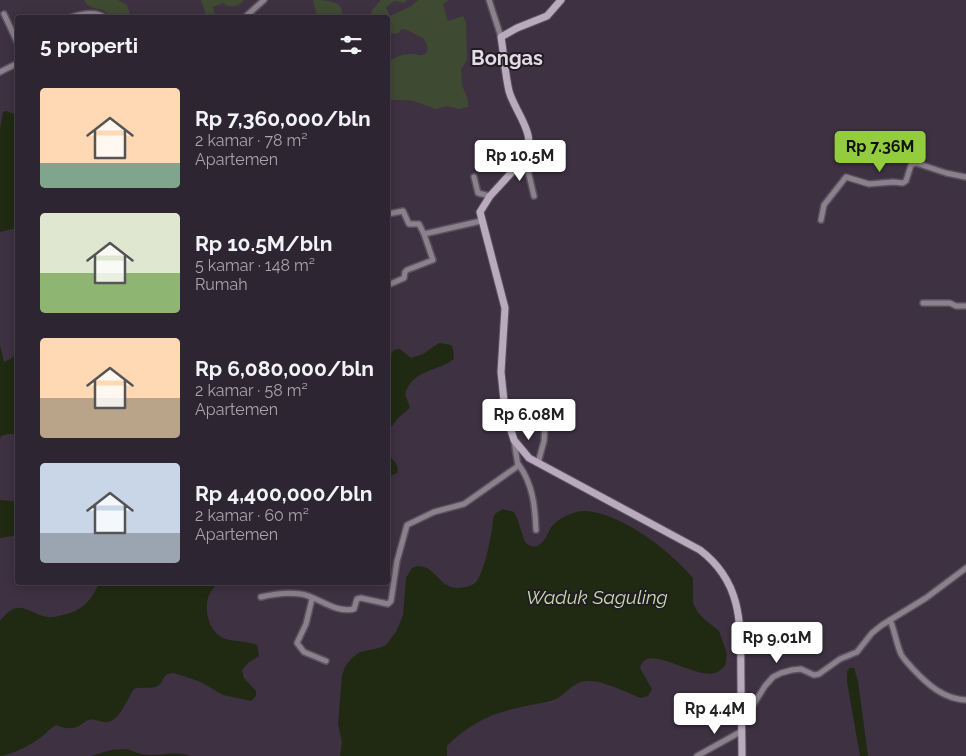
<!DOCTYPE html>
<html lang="id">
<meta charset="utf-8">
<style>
:root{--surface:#2e2532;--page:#362d3a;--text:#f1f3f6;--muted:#a7a5ac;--line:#49424d;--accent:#93cd3d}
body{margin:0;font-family:Raleway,sans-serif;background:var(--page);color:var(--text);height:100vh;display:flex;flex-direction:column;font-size:19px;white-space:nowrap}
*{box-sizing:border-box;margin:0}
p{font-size:16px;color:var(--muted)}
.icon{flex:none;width:28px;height:28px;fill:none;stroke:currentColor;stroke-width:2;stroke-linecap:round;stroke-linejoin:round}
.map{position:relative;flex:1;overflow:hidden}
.panel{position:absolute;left:15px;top:15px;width:375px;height:570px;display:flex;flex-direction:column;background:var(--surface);border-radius:5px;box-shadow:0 2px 12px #0003,0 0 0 1px var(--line)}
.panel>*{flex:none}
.price{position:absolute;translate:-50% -42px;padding:0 11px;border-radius:5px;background:#fff;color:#222;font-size:16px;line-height:32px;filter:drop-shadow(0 1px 2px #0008)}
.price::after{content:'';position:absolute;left:50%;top:30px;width:15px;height:11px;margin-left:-8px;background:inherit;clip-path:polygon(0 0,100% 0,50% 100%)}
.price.current{background:var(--accent);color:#111}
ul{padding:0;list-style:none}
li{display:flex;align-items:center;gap:15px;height:125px;padding:0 25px}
li span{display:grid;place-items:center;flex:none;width:140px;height:100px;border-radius:5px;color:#555}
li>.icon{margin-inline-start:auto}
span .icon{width:60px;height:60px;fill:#fffc;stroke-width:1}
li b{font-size:21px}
h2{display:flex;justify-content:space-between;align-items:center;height:60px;padding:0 25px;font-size:21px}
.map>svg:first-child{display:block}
</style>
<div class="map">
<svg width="966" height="756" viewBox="0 0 966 756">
<rect width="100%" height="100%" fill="#3e3142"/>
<g fill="#3f4a33">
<path d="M 84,0 L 118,0 L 127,5 L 131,17 L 127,17 L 126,16 L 112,17 C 109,15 105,11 102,10 C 93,7 89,9 84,0 Z"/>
<path d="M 201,0 L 244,0 C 239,7 229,9 223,3 L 213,7 L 215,17 L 207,18 Z"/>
<path d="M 313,0 C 324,0 347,0 341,17 L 317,17 Z"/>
<path d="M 381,0 L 407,0 L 404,3 L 395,1 L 386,7 L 390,16 L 410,7 L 418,0 L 449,0 L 443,4 L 448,21 L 463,16 L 466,22 L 467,60 L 461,69 L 462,85 L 468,100 L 468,107 L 459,109 L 447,106 L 436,109 L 410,100 L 388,100 L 388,63 C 395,56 403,54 414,54 C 416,54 419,56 422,55 C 432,54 427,40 421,37 C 414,34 410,30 402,29 L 397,34 L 388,33 L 388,18 L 370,17 L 372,10 Z"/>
</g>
<g fill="#202a13">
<polygon points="6,111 17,115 17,228 0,232 0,129 3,112"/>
<path d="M 439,343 L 451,345 L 453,349 L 454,359 C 437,372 413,369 405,394 L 410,408 L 399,417 L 388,431 L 388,371 L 392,352 L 394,350 L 400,349 L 411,358 L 423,354 Z"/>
<polygon points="0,345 4,362 12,358 17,352 18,434 8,434 1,436 0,439"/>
<path d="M 388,454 C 393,460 400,465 397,473 L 388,477 Z"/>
<polygon points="0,500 13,501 15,505 17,532 13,536 0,538"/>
<path d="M 503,509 L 514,512 L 517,518 L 525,542 C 528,546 534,548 539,545 C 545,542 548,532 552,526 C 559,518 575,510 586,511 C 622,513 671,552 693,578 L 693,603 L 697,611 L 703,618 L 719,631 L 727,654 L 725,666 C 722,668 719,672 715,673 C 693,679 646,641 640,668 L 652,689 L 648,696 L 641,698 C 626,692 602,680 587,681 C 573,681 566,695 554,700 C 541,704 526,705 513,709 C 488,714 464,728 447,746 L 447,756 L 340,756 L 342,742 L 338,724 L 342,675 L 346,665 L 352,658 L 360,652 L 379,648 L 386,645 L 396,632 L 403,615 L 406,578 L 412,568 L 417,566 C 438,565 439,594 466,587 C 470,586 473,585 476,582 C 483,574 489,546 491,535 C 493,529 492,521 494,516 C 496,512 500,511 503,509 Z"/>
<path d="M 99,583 L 219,583 C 215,586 211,590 209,595 C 203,609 209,634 226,639 C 235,642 248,641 257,645 L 259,656 L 248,663 L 242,670 L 244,678 L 256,691 L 256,696 L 251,701 L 223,695 L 201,682 L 174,673 C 161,674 166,679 159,685 C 154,690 141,686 134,689 C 128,698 119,721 108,722 C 101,723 95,718 89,720 C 85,721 82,724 79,726 C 71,730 63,728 56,725 C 49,729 46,734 40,738 C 31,745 11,755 0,756 L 0,621 C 19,596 26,613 48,617 C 53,618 58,616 63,615 C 82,611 92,600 99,583 Z"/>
<polygon points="850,668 854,668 858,681 868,756 860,756 847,682 847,671"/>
<path d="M 127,749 C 135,752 142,755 151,755 C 165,755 176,751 190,756 L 91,756 L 111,750 Z"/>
</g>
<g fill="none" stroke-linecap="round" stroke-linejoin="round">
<g stroke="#5c5060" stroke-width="8">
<g id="street">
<polyline points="489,0 501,37"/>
<polyline points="4,14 18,44"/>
<path d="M 69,18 C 80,14 95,10 105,18"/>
<polyline points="244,18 264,0"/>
<polyline points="0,72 18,63"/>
<polyline points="524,159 526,162 534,196"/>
<polyline points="474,177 478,193 490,196"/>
<polyline points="388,214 403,211 409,224 419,224 424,234"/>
<polyline points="821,220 824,205 846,177 869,184 893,182 903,183 906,181 911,165 916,163 946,173 966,177"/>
<polyline points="388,285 404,278 405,272 407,270 433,260 424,234 481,221"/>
<polyline points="923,303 950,303 956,306 966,306"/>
<polyline points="538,463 544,441 545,425"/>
<path d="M 519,465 C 533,485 535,506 536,530"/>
<path d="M 261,597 C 273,594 288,592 301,594 C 317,596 335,614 354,609 L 357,599 L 361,598 L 388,604 L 391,601 L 397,561 L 407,525 L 434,512 L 464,504 L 518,466 L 514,441"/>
<polyline points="312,599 306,624 297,643 304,652 326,661"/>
<path d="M 890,620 C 895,631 896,643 901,654 C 904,660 909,664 913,669 C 928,685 944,699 966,700"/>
<polyline points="741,719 750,710 765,686 773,677 781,673 792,670 801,669 814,675 819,674 840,659 857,652 872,633 882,625 926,598 966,568"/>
<polyline points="697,756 742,731"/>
</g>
</g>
<g stroke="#5c5060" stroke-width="9">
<path id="secondary" d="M 561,0 L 547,16 L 517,28 L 501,37 C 504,55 505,74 509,91 C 515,113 539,135 524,159 L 490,196 L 480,212 L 505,308 L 501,372 L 505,411 L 514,440 L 529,458 L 700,550 C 746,585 740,631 741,683 C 741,707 742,732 742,756"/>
</g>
<use href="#street" stroke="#8a818c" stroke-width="5"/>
<use href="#secondary" stroke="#b9abbd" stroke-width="7"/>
</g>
<g text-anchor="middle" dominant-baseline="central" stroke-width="4" stroke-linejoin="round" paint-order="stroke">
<g font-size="19" font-style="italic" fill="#c5deab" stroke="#221c23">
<text x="597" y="597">Waduk Saguling</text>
</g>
<g font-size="20" font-weight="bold" fill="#e3dbe6" stroke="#221c23">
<text x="507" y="58">Bongas</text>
</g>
</g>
</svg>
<b class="price current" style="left:880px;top:173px">Rp 7.36M</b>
<b class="price" style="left:520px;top:182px">Rp 10.5M</b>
<b class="price" style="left:529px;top:441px">Rp 6.08M</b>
<b class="price" style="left:777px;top:664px">Rp 9.01M</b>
<b class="price" style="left:715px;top:735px">Rp 4.4M</b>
<section class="panel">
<h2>5 properti<svg class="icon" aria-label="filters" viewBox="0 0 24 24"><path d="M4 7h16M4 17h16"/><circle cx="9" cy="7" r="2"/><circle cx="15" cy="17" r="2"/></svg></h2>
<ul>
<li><span style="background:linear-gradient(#ffd9b3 75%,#7fa58c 0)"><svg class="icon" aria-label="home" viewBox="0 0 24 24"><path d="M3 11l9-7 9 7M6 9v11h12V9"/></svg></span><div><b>Rp 7,360,000/bln</b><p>2 kamar · 78 m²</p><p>Apartemen</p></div></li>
<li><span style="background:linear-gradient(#dfe7d0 60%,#8fb573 0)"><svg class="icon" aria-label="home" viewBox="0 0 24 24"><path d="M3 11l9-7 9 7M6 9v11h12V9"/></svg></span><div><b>Rp 10.5M/bln</b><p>5 kamar · 148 m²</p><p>Rumah</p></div></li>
<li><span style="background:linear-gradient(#ffd9b3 60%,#b9a48a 0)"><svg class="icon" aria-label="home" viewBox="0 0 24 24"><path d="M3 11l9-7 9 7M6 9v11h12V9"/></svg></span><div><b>Rp 6,080,000/bln</b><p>2 kamar · 58 m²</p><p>Apartemen</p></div></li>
<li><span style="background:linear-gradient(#c9d6e8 70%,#9aa5b1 0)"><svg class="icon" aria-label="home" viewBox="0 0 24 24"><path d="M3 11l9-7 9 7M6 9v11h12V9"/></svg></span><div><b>Rp 4,400,000/bln</b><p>2 kamar · 60 m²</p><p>Apartemen</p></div></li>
</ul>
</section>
</div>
